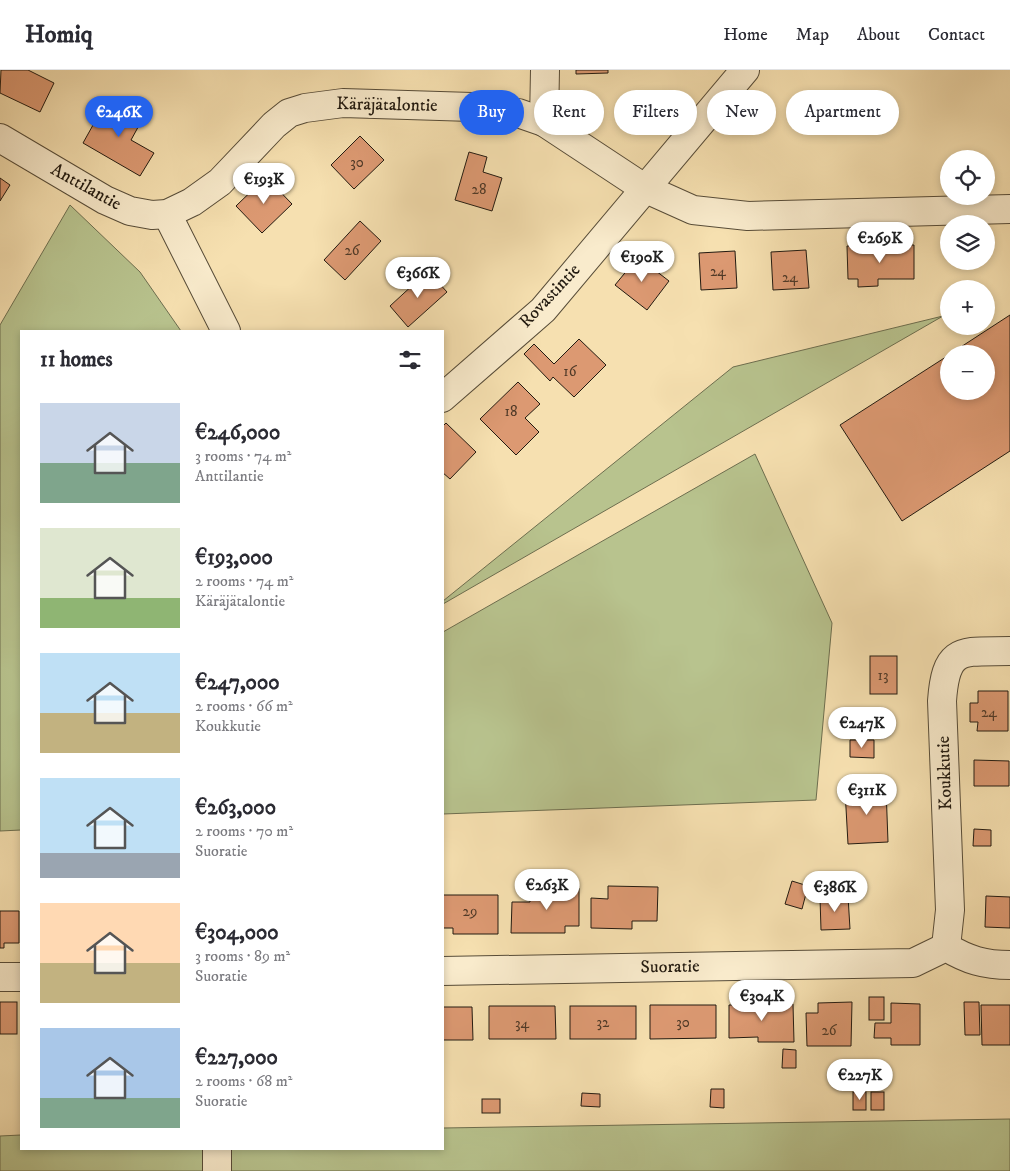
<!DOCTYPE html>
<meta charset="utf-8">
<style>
:root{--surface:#fff;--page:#f7f7f7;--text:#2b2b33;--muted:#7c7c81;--line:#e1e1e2;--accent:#2563eb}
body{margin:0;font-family:"IM FELL DW Pica",serif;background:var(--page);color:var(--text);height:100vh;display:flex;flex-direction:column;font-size:19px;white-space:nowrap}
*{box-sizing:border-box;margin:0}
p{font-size:16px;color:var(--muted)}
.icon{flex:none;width:28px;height:28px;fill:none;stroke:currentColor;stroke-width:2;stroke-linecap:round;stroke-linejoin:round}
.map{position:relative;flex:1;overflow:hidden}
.side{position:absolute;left:20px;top:260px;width:424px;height:820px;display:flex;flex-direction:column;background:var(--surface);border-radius:0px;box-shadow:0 2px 8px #0003}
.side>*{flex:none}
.guide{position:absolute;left:459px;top:20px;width:475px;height:45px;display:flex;gap:10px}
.tools{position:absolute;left:940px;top:80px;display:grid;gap:10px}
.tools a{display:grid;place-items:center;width:55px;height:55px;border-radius:50%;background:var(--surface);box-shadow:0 2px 8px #0003;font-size:25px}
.price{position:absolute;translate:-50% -42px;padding:0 11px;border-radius:18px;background:#fff;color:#222;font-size:16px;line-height:32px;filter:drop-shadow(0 1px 2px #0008)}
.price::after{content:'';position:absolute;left:50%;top:30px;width:15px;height:11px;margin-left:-8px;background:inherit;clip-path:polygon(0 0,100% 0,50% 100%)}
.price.selected{background:var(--accent);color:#fff}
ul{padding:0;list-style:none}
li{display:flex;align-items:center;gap:15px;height:125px;padding:0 20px}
li span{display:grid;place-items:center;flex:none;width:140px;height:100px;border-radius:0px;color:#555}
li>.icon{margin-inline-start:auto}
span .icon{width:60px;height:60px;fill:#fffc;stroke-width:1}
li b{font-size:21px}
h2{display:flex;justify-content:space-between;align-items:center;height:60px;padding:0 20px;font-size:21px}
.tag{padding:0 18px;border-radius:22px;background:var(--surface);box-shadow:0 2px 8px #0003;font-size:18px;line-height:45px}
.tag.selected{background:var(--accent);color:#fff}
header{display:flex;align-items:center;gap:30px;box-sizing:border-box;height:70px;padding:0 25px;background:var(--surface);border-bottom:1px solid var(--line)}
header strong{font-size:24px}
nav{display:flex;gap:28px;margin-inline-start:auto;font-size:18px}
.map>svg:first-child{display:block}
</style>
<header>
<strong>Homiq</strong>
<nav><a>Home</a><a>Map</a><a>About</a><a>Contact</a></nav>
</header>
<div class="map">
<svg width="1010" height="1101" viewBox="0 0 1010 1101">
<rect width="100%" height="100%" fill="#f6e0b0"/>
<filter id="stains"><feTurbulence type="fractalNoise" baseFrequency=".004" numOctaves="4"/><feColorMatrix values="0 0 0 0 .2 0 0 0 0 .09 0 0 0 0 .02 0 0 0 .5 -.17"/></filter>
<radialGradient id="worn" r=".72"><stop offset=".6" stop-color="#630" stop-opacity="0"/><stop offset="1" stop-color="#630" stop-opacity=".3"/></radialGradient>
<g fill="#b8c38e" stroke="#6d6e4f">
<polygon points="70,135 140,202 181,261 21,261 21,760 0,761 0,255"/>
<polygon points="943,246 443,534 443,531 733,297"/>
<polygon points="755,384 832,553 816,730 443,744 443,562"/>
<polygon points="1010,1049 1010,1101 0,1101 0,1066 21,1065 21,1079 442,1079 443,1058"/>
</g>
<g fill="#dc9972" stroke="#221a10">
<polygon points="1,0 28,0 54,13 40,42 0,23"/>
<polygon points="576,0 608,0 608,3 576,4"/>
<polygon points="107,30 142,50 131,70 154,83 140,106 83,73"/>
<polygon points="360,66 384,90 354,119 331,95"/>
<polygon points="469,82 487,87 483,102 502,108 492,141 455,130"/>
<polygon points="266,107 292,134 262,163 236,136"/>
<polygon points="0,108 10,115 0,131"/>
<polygon points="360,151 381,171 345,210 324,190"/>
<polygon points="914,175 914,209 878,209 878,216 858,217 858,209 848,209 847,176"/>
<polygon points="806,180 809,218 773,220 771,182"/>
<polygon points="735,181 737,218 701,220 699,183"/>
<polygon points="638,187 669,211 647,240 615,215"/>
<polygon points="428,201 447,222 408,257 390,236"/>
<polygon points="1010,245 1010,381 902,451 840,355 949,285 949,321 986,321 986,284 950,284"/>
<polygon points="579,269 606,295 574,327 553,307 550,311 524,284 534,274 554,294"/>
<polygon points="518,312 540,334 525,348 539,362 516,385 480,349"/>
<polygon points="446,353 476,382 450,409 442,402 442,357"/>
<rect x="870" y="586" width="27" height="38"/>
<polygon points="978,621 1008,621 1008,661 977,661 978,652 970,652 970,633 978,633"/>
<polygon points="850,670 874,670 874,688 850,687"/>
<polygon points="974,690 1009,691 1009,716 974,716"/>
<polygon points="886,718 888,772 848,774 845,720"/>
<polygon points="974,759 991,760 991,776 973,776"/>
<polygon points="792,811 808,816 802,839 785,834"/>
<polygon points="608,816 658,817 657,851 632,851 632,859 591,858 591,828 608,829"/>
<polygon points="530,818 579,818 579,856 565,856 565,863 511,863 512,832 530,832"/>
<polygon points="442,825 498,825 498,864 453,864 453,858 442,858"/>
<polygon points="848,826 850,859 821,860 820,828"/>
<polygon points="986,826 1010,827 1010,858 985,857"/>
<polygon points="0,841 19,841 19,873 4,873 4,878 0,878"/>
<rect x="869" y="927" width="15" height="23"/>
<rect x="0" y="932" width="17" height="32"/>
<polygon points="852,932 851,976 807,976 806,943 818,943 818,933"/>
<polygon points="964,932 979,932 980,965 965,965"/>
<polygon points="891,933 920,934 920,975 891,975 891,968 874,968 875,953 891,953"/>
<polygon points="793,934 794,972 758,972 758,967 729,968 729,935"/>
<polygon points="650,935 716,935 716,968 650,969"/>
<polygon points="981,935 1010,935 1010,975 982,975"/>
<polygon points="489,936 555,936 556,969 489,969"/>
<rect x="570" y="936" width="66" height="33"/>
<polygon points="442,937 472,937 473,970 442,970"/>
<polygon points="783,979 796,980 796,998 782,998"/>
<polygon points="711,1019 724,1019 724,1038 710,1037"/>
<rect x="853" y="1022" width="13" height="18"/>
<rect x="871" y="1022" width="13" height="18"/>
<polygon points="582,1023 600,1024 600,1037 581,1036"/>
<rect x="482" y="1029" width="18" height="14"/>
</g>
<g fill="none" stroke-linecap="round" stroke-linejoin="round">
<g stroke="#574c38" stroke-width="30">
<g id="minor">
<polyline points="544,52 545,0"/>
<polyline points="0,68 105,130 130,141 152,145 167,144 192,132 220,112 274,55 289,43 305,38 343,33 472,37 518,43 544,52 644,118 693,140 748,146 1010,139"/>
<polyline points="167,144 226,261"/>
<polyline points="442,328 543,240 745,0"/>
<path d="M 946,877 L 950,840 L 942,631 C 946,575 962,582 1010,581"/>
<path d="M 442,901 L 913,893 L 946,877 C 968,890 984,895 1010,895"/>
<polyline points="0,907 21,907"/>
<polyline points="217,1079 217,1101"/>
</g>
</g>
<use href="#minor" stroke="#f9ebcc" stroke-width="28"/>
</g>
<g text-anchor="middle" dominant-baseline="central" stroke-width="4.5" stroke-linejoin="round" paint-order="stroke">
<g font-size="15" fill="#503a28">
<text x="357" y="92">30</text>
<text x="479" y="119">28</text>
<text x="352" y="180">26</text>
<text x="718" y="201">24</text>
<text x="790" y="207">24</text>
<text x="570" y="301">16</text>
<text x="511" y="341">18</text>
<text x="883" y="605">13</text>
<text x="989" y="642">24</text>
<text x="470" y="841">29</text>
<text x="603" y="952">32</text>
<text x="683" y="952">30</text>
<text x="522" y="953">34</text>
<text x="829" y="960">26</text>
</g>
<g font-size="18" fill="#221a10" stroke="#f9ebcc">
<text transform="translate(387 35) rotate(1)">Käräjätalontie</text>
<text transform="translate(86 117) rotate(29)">Anttilantie</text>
<text transform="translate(550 226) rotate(-47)">Rovastintie</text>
<text transform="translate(945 703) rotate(-92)">Koukkutie</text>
<text transform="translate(670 897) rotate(-1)">Suoratie</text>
</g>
</g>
<rect width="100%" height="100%" filter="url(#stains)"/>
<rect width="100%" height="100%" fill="url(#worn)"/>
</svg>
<div class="tools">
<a><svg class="icon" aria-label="locate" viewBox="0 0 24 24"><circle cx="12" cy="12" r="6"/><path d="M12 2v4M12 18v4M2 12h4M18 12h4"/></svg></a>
<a><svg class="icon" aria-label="layers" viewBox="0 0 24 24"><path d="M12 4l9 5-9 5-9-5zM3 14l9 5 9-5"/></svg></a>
<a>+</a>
<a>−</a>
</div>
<b class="price selected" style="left:119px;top:68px">€246K</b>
<b class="price" style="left:264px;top:135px">€193K</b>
<b class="price" style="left:880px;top:194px">€269K</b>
<b class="price" style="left:642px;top:213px">€190K</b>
<b class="price" style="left:418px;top:229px">€366K</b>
<b class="price" style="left:862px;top:679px">€247K</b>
<b class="price" style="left:867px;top:746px">€311K</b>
<b class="price" style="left:547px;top:841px">€263K</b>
<b class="price" style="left:835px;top:843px">€386K</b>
<b class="price" style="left:762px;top:952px">€304K</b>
<b class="price" style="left:860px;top:1031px">€227K</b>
<div class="guide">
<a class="tag selected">Buy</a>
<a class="tag">Rent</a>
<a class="tag">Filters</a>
<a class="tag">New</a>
<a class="tag">Apartment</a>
</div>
<section class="side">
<h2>11 homes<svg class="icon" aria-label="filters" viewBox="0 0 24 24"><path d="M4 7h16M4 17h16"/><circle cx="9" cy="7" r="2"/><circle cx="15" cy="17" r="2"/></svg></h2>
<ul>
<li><span style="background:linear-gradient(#c9d6e8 60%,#7fa58c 0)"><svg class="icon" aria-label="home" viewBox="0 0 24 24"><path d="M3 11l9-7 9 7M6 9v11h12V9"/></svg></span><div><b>€246,000</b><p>3 rooms · 74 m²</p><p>Anttilantie</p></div></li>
<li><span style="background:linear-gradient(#dfe7d0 70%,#8fb573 0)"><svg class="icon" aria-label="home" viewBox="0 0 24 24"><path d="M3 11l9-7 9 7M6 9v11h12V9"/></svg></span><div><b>€193,000</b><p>2 rooms · 74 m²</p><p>Käräjätalontie</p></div></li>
<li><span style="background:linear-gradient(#bfe0f5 60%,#c2b280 0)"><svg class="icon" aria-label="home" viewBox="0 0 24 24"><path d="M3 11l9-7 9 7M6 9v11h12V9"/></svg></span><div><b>€247,000</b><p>2 rooms · 66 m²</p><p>Koukkutie</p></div></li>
<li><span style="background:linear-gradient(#bfe0f5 75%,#9aa5b1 0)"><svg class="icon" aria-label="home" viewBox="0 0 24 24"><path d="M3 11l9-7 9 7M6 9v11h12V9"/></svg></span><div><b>€263,000</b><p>2 rooms · 70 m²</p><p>Suoratie</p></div></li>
<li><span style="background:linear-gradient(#ffd9b3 60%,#c2b280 0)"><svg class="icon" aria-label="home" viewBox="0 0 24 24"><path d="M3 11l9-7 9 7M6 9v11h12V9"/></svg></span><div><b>€304,000</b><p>3 rooms · 89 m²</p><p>Suoratie</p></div></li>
<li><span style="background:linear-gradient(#a9c7e8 70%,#7fa58c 0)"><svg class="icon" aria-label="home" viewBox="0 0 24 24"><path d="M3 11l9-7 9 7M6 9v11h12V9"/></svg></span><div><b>€227,000</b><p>2 rooms · 68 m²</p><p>Suoratie</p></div></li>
</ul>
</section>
</div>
